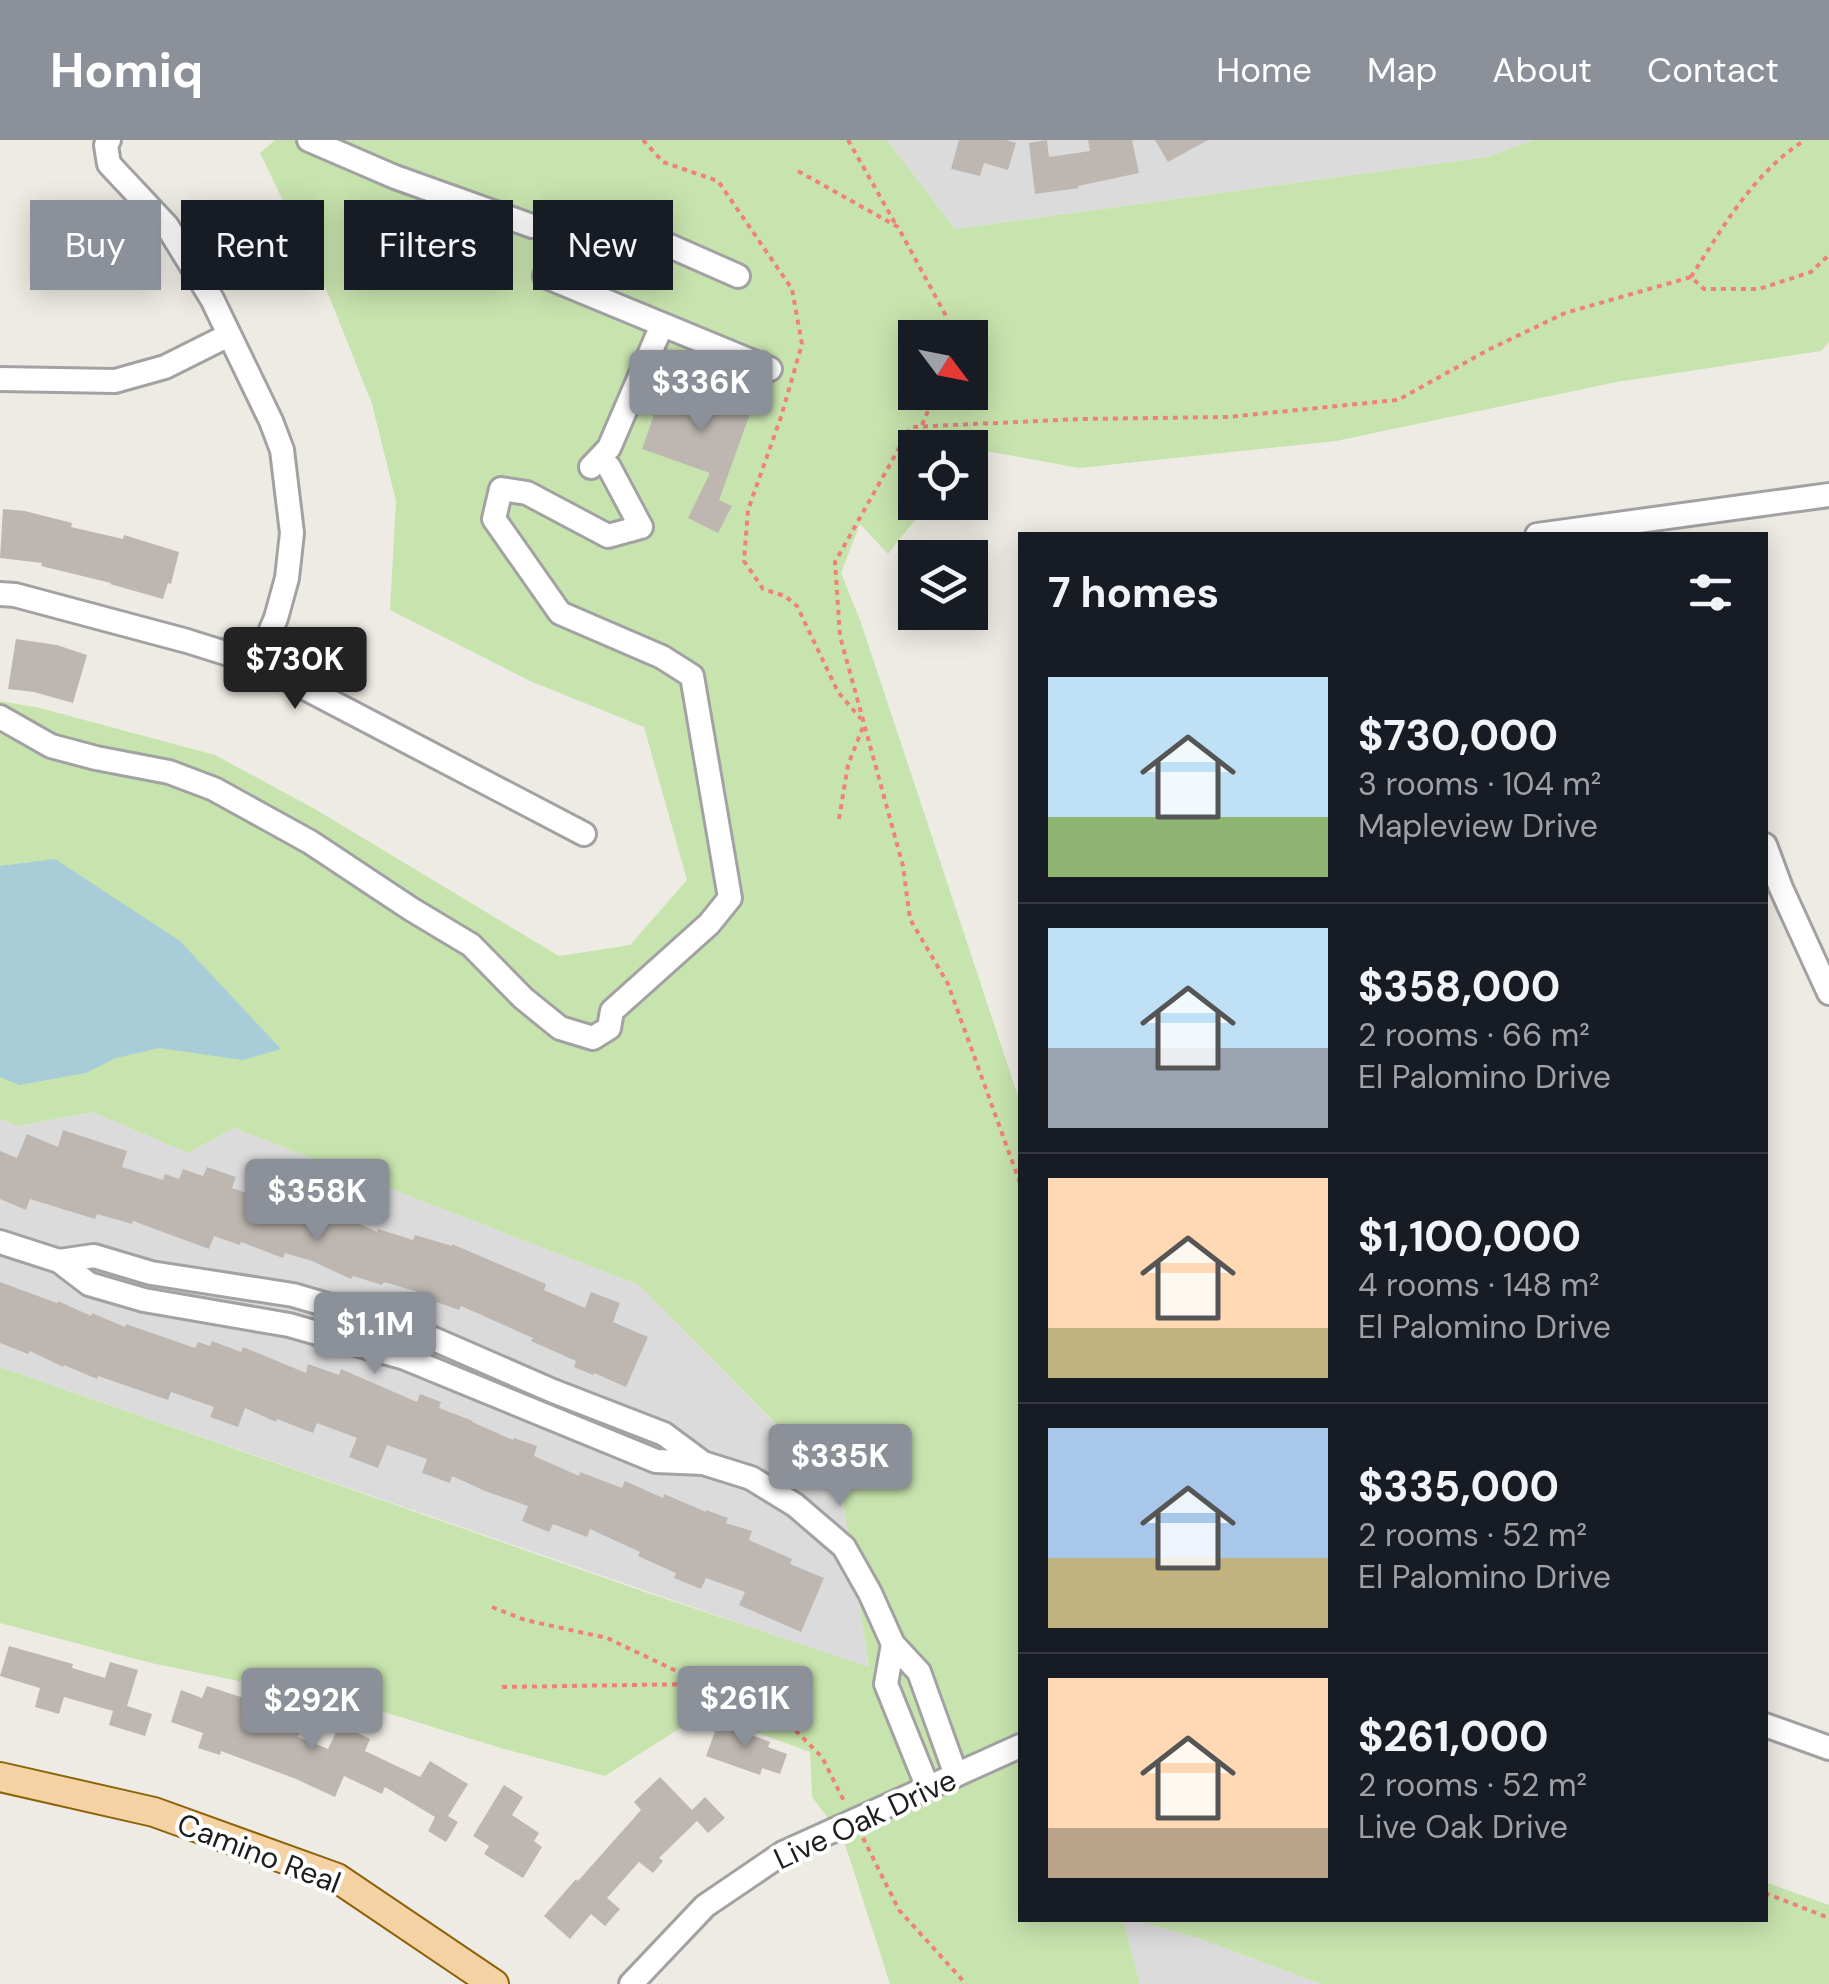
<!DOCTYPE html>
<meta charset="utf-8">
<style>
:root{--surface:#171b24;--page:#242831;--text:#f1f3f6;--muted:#9ea1a6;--line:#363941;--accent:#8c9099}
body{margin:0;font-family:"DM Sans",sans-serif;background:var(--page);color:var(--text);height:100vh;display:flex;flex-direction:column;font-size:38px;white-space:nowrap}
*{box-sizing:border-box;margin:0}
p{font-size:32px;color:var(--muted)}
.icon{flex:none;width:55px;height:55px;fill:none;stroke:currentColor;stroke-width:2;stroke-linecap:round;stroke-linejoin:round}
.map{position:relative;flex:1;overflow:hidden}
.side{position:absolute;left:1018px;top:392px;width:750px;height:1390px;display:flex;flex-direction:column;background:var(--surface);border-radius:0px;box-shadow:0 5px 25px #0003}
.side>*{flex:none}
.top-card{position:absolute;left:30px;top:60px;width:838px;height:90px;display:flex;gap:20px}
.needle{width:65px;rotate:122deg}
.controls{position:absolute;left:898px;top:180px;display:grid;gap:20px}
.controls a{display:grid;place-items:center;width:90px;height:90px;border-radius:0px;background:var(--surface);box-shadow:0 5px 25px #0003;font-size:50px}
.price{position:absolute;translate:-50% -85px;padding:0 22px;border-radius:10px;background:var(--accent);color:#fff;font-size:32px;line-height:65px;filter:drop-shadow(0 2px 5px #0008)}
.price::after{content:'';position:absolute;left:50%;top:60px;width:30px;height:22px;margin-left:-15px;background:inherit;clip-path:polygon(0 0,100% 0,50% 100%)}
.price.selected{background:#222;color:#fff}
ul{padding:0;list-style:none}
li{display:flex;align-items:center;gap:30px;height:250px;padding:0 30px}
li+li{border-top:2px solid var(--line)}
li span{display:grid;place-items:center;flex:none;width:280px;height:200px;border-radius:0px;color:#555}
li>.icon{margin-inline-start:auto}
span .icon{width:120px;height:120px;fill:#fffc;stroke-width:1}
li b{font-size:42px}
h2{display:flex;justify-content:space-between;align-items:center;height:120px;padding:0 30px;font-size:42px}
.pill{padding:0 35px;border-radius:0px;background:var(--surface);box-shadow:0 5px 25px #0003;font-size:35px;line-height:90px}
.pill.selected{background:var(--accent);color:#fff}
header{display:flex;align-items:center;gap:60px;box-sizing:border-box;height:140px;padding:0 50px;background:var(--accent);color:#fff}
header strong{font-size:48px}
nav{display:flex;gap:55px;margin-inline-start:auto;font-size:35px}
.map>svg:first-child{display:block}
</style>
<header>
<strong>Homiq</strong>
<nav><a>Home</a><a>Map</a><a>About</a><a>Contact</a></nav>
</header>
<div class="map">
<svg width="1829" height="1844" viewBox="0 0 1829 1844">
<rect width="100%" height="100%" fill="#eeebe4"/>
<g fill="#dcdbdb">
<polygon points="887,0 1534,0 1487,17 955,89"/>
<polygon points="93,972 188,1013 234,988 639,1145 841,1351 869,1528 0,1227 0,979 18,986"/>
<polygon points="1123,1780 1134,1780 1201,1799 1321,1844 1140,1844"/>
</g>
<g fill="#c8e4ae" fill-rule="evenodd">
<path d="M 275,0 L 887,0 L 955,89 L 1487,17 L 1534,0 L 1829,0 L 1829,202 L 1821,211 L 1617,242 L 1336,301 L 1079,328 L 970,308 L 915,308 L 915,362 L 928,363 L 888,414 L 860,384 L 841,433 L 860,480 L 1020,962 L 1020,1780 L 1123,1780 L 1140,1844 L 890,1844 L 843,1698 L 812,1657 L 810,1612 L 704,1573 L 605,1636 L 501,1608 L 371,1568 L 151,1523 L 0,1483 L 0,1227 L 645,1452 L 869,1527 L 841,1350 L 639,1145 L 234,988 L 188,1013 L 93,972 L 18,986 L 0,979 L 0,561 L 40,568 L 215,615 L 315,669 L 559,816 L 630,805 L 687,740 L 644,587 L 530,541 L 390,470 L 396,361 L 372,264 L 329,156 L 260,13 ZM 915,198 L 970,198 L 970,252 L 915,252 Z"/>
<polygon points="1765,1742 1829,1765 1829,1844 1321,1844 1201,1799 1134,1780 1765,1780"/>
</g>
<polygon fill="#a8cdd8" points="55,719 180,801 281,909 243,920 159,908 116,918 86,933 19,945 0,937 0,726"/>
<g fill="#beb7b1">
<polygon points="959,0 1006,0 1016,3 1008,30 984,23 980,36 951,29"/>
<polygon points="1047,0 1049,17 1090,11 1088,0 1132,0 1139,33 1078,46 1079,48 1035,54 1029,3"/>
<polygon points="1155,0 1208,0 1168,22"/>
<polygon points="671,227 756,257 719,360 732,366 718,393 688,378 710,333 642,309"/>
<polygon points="3,369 25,371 72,383 71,387 123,399 124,395 179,412 171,444 168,443 163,459 110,444 111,443 41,426 42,423 0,418"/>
<polygon points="16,499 57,505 87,515 73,563 34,552 8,549"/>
<polygon points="63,990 127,1011 122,1027 163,1040 165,1034 179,1039 183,1029 203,1036 207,1027 236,1037 232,1048 272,1062 274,1056 308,1069 314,1054 341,1064 337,1073 377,1092 378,1089 413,1100 415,1095 452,1106 452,1104 546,1144 544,1150 585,1168 591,1152 620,1163 613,1182 648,1197 626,1247 594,1233 593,1235 574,1227 576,1221 531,1201 533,1198 461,1166 459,1170 431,1160 432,1156 384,1142 382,1145 353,1136 351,1139 312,1121 285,1113 283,1118 241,1102 240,1105 214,1096 209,1109 133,1081 132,1084 97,1074 95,1079 30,1059 26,1070 0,1059 0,1011 17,1018 27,994 58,1007"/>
<polygon points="0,1142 57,1163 58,1161 91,1176 92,1173 125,1187 126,1184 195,1208 198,1202 210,1206 212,1201 241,1212 243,1207 306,1233 308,1224 339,1235 341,1229 417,1262 420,1254 441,1262 439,1268 473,1281 472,1282 513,1300 514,1298 537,1306 534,1316 579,1336 580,1332 622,1348 625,1341 663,1358 664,1354 706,1372 706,1370 728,1378 726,1383 752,1391 749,1400 792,1419 790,1424 824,1438 801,1492 739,1465 745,1452 706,1438 701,1449 674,1438 676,1433 638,1416 640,1412 590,1389 587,1397 553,1384 549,1392 522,1381 528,1366 485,1351 452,1336 450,1343 422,1333 427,1319 387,1305 378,1328 349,1317 357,1298 317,1283 313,1293 277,1279 276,1282 245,1268 238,1287 210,1277 214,1267 171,1252 168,1260 98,1236 97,1239 64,1225 63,1227 30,1211 28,1214 0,1203"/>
<polygon points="9,1506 73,1524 72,1528 105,1538 110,1522 138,1530 127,1566 152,1574 145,1596 109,1585 113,1571 64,1557 59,1574 35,1567 40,1548 0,1536"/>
<polygon points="207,1546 253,1561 255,1557 281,1567 277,1578 302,1587 298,1597 328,1609 340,1584 370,1599 365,1611 420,1637 430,1621 468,1644 448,1676 458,1682 446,1702 428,1691 435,1677 385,1647 382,1654 344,1636 335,1657 296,1639 221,1611 220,1615 198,1608 203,1593 171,1582 181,1550 202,1558"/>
<polygon points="718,1583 770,1602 768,1607 787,1614 780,1634 762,1628 760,1635 706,1616"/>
<polygon points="660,1637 692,1670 705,1657 725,1678 708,1693 697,1681 659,1718 663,1721 653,1733 639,1722 607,1758 620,1769 605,1786 591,1774 570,1799 544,1776 576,1739 578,1741 641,1670 634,1662"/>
<polygon points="504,1645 523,1657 512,1675 539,1693 534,1701 542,1707 523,1738 484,1714 489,1706 473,1696"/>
</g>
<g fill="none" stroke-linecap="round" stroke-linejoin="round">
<g stroke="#a2a2a2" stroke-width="28">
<g id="minor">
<polyline points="109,0 106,5 109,24 167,86 212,159 271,281 282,310 292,393 287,438 276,478 257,523"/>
<polyline points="309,0 395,37 532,86"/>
<polyline points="559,103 590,79 629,88 738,136"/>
<polyline points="545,136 770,229"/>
<polyline points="0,239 115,241 165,227 229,195"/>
<polyline points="591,327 609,308 662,185"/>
<polyline points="1537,395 1829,355"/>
<polyline points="0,454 15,455 187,501 257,523 584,694"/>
<polyline points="0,577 51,606 96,618 169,632 214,649 310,702 411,769 471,805 523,858 560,888 593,898 609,888 612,871 709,784 730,758 692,536 662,517 560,473 494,379 501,349 527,353 608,396 641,387 609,327"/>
<polyline points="1765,705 1781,748 1829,853"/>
<polyline points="0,1102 59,1121 89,1144 144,1160 289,1185 405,1218 656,1321 703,1323 751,1338 795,1365 844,1407 870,1453 893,1504"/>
<polyline points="59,1121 94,1116 151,1133 293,1155 413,1190 553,1251 664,1294 703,1323"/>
<polyline points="1765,1585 1829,1608"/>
<polyline points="928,1648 886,1544 893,1504 919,1532 956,1635"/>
<polyline points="631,1844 705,1766 783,1713 1020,1606"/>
</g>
</g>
<g stroke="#8c630b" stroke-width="32">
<polyline id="major" points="0,1637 154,1672 337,1738 494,1844"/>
</g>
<g stroke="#ef8275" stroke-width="4" stroke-dasharray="5 5" stroke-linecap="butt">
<polyline points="643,0 663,22 718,41 792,149 802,204 781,277 748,370 744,421 763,449 785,456 797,466 838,552 861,579"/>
<polyline points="848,0 895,83"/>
<polyline points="798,31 898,87 945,174 952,198"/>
<path d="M 1691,137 C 1723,87 1753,33 1805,0"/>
<polyline points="922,285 936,252"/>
<polyline points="839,679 848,625 863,587"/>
<polyline points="1020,1043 948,844 910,779 903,726 840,496 835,422 911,287 1081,279 1228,277 1398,260 1488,210 1565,173 1691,137 1704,149 1759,149 1811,132 1829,115"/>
<polyline points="492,1467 525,1480 607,1498 790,1585 822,1617 845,1663"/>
<polyline points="502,1547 697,1544"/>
<polyline points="863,1698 899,1770 966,1844"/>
<polyline points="1765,1753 1829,1778"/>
</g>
<use href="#minor" stroke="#fff" stroke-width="22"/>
<use href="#major" stroke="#f4d2a3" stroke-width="28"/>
</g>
<g text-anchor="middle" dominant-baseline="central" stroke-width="8" stroke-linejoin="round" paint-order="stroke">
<g font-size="30" fill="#1e1e1e" stroke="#fff">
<text transform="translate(865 1679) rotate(-25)">Live Oak Drive</text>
<text transform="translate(259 1713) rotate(21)">Camino Real</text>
</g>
</g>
</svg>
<div class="controls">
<a><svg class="needle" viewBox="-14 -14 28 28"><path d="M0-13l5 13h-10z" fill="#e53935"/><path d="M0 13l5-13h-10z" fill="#9ea1a6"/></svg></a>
<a><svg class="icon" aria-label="locate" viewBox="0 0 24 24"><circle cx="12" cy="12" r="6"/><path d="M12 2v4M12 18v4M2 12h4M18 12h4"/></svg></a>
<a><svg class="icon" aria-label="layers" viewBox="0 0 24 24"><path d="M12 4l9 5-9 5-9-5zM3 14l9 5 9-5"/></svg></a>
</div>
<b class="price" style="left:701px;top:295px">$336K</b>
<b class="price selected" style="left:295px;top:572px">$730K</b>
<b class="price" style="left:317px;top:1104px">$358K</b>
<b class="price" style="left:375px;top:1237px">$1.1M</b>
<b class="price" style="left:840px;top:1369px">$335K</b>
<b class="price" style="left:745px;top:1611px">$261K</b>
<b class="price" style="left:312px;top:1613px">$292K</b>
<div class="top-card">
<a class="pill selected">Buy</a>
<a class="pill">Rent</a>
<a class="pill">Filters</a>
<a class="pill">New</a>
</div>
<section class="side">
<h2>7 homes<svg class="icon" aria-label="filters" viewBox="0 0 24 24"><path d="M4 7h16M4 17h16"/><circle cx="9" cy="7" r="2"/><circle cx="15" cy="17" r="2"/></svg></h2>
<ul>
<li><span style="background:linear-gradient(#bfe0f5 70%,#8fb573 0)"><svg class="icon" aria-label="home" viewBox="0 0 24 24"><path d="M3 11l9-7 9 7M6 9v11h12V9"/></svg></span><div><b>$730,000</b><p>3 rooms · 104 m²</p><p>Mapleview Drive</p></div></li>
<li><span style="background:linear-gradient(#bfe0f5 60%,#9aa5b1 0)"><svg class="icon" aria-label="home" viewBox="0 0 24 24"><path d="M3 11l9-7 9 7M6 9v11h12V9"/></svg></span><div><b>$358,000</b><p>2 rooms · 66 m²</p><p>El Palomino Drive</p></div></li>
<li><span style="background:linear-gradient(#ffd9b3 75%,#c2b280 0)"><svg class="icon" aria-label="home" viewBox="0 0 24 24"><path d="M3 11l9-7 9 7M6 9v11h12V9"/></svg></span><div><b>$1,100,000</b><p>4 rooms · 148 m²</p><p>El Palomino Drive</p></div></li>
<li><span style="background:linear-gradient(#a9c7e8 65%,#c2b280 0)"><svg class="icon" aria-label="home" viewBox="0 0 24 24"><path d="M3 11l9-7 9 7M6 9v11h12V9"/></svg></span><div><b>$335,000</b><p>2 rooms · 52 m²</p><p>El Palomino Drive</p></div></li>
<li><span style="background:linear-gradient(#ffd9b3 75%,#b9a48a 0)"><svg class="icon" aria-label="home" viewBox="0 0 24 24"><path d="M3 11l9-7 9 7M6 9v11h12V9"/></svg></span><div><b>$261,000</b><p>2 rooms · 52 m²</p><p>Live Oak Drive</p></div></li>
</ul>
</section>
</div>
